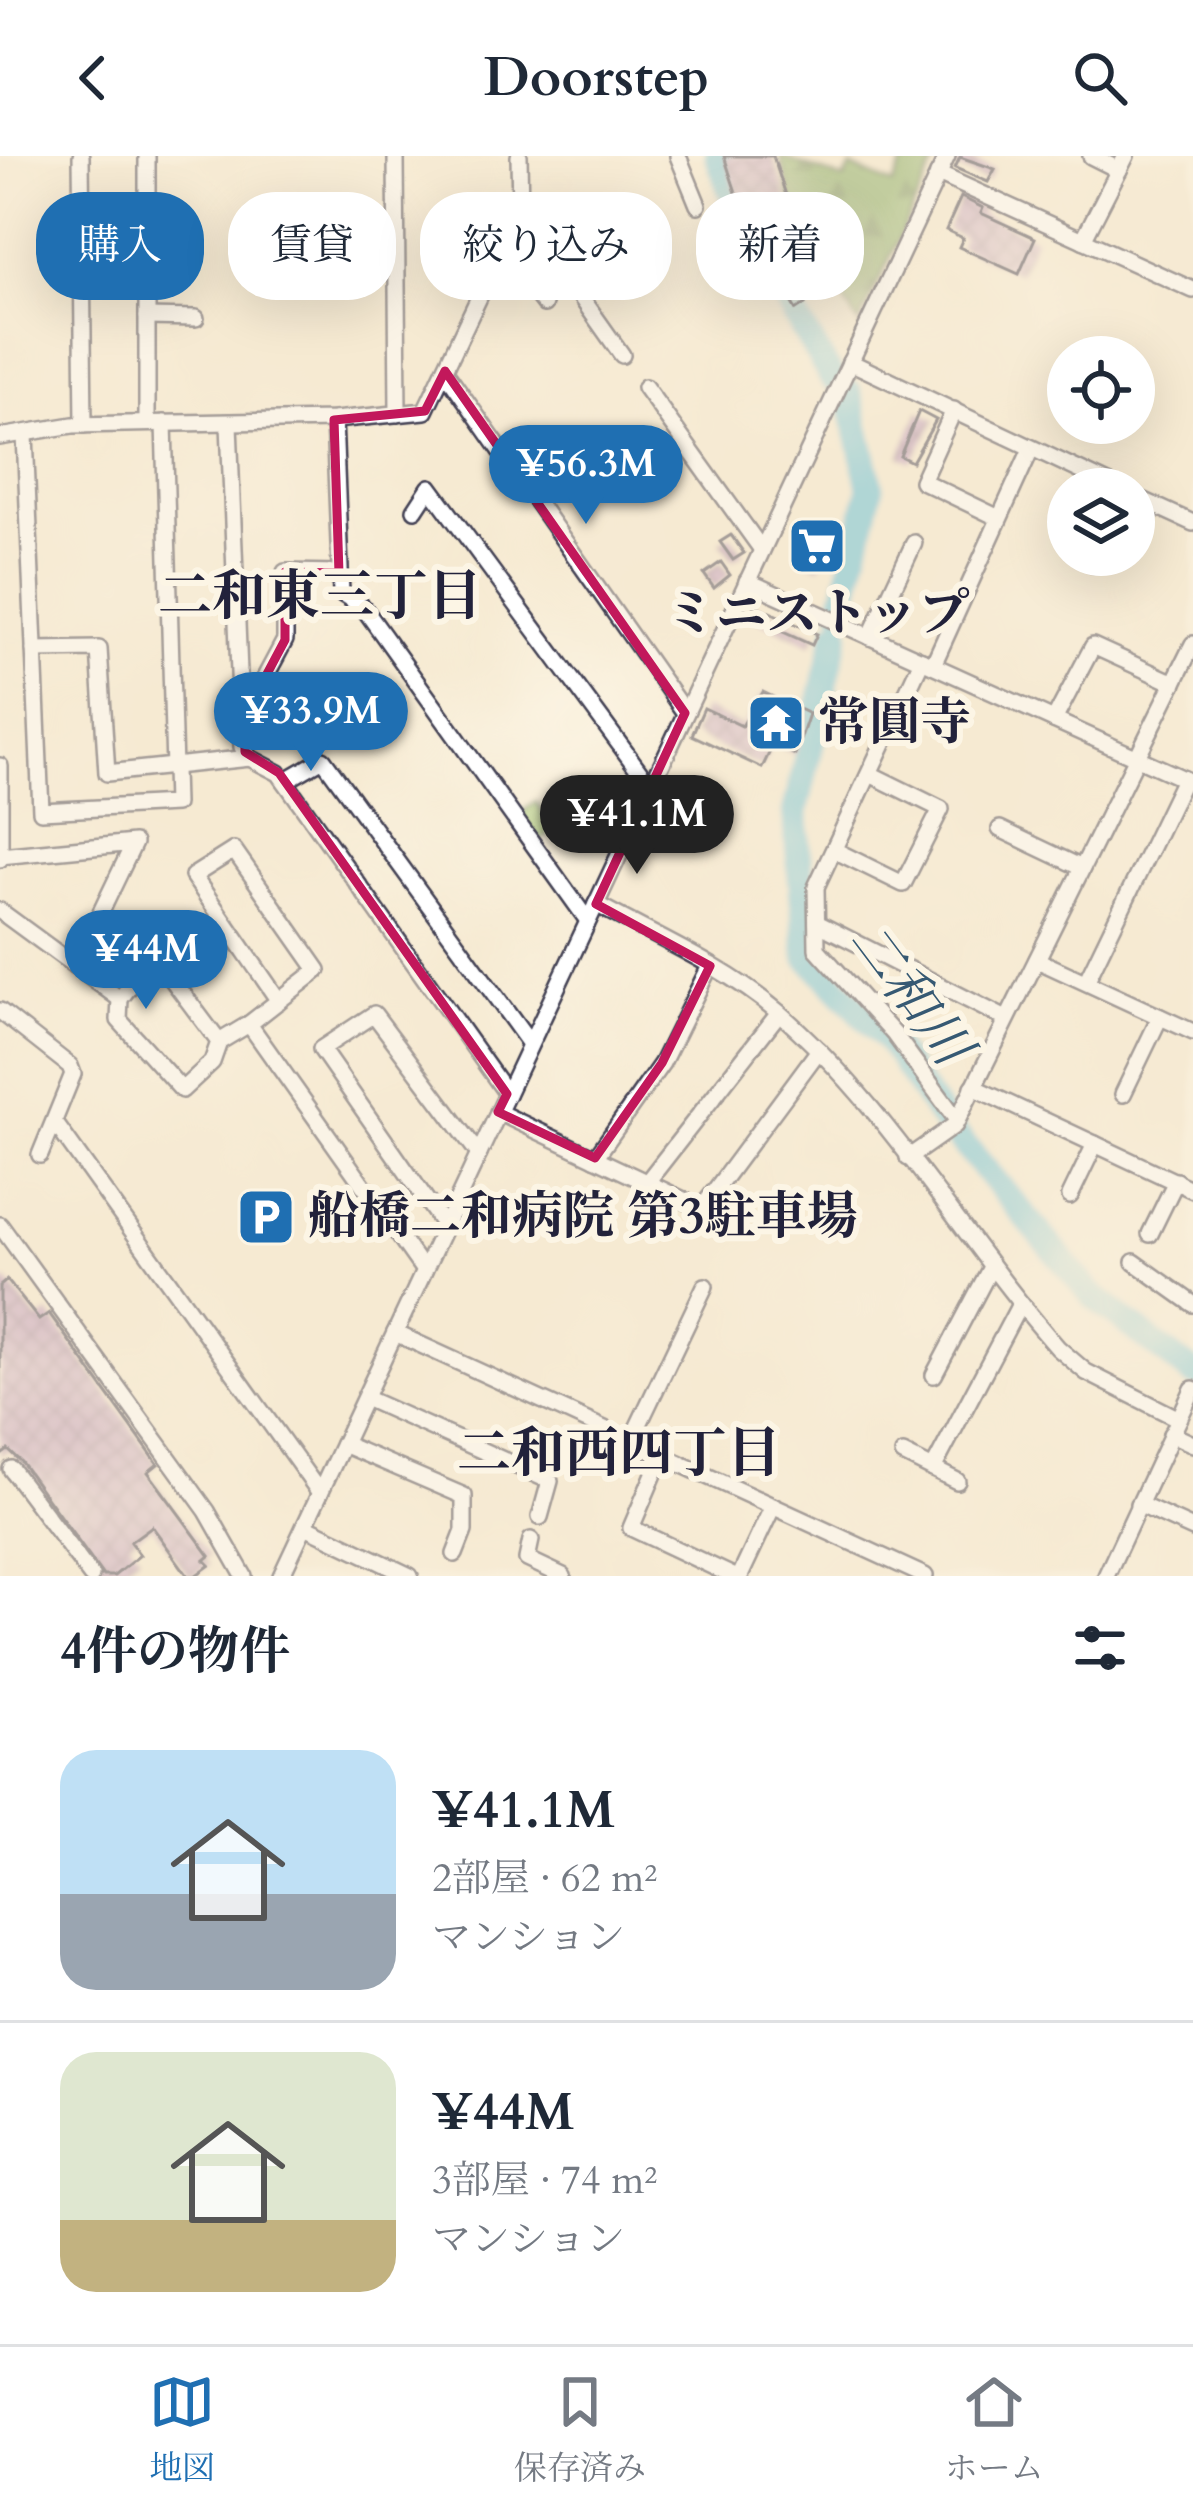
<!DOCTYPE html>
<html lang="ja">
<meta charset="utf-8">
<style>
:root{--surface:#fff;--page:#f2f2f3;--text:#1f2937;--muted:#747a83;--line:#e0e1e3;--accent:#1f6fb2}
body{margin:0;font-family:Cardo,"Noto Serif JP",serif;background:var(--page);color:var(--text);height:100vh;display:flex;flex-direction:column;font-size:45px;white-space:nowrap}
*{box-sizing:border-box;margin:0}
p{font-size:39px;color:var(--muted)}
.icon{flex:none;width:66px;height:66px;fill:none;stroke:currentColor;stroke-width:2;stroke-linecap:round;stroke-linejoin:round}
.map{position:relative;height:1420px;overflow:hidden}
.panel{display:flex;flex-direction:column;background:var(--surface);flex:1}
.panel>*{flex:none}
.banner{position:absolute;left:36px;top:36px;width:1122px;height:108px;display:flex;gap:24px}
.fabs{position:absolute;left:1047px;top:180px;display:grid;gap:24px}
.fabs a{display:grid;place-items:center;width:108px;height:108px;border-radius:50%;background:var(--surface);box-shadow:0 12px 48px #0002;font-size:60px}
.price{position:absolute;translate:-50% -102px;padding:0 27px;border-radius:42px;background:var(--accent);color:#fff;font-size:39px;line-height:78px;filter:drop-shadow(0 3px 6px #0008)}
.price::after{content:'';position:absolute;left:50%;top:72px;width:36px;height:27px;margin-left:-18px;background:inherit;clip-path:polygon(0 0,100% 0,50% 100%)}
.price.current{background:#222;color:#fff}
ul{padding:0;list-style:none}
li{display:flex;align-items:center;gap:36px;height:300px;padding:0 60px}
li+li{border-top:3px solid var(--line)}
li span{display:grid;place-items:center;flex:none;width:336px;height:240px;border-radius:36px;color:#555}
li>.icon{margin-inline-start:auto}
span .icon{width:144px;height:144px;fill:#fffc;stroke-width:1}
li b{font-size:51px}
h2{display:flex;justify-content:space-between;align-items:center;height:144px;padding:0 60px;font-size:51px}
.chip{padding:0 42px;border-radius:48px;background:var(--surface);box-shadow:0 12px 48px #0002;font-size:42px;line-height:108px}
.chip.current{background:var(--accent);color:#fff}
header{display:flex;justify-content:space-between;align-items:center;height:156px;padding:0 60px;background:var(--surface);font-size:54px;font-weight:800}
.menu{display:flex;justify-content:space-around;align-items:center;height:168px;border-top:3px solid var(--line);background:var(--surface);font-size:33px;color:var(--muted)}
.menu a{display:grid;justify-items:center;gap:6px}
.menu .current{color:var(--accent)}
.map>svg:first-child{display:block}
</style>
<header><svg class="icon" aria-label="back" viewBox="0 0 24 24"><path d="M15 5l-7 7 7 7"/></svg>Doorstep<svg class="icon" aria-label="search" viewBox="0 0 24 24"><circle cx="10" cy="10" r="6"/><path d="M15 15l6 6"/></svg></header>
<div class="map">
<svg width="1193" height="1420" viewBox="0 0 1193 1420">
<defs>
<pattern id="grass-tufts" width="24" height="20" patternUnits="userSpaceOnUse" patternTransform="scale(3)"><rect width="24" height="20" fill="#a6c870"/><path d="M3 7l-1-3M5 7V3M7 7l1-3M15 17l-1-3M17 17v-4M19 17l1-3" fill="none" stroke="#87a25d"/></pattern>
<pattern id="forest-firs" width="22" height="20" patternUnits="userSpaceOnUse" patternTransform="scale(3)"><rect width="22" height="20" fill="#84ac62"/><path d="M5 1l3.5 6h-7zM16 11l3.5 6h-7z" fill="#6c8c52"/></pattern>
<pattern id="building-cross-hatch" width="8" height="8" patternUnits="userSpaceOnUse" patternTransform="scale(3)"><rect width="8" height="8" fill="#c09cbf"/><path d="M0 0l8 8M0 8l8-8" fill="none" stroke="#9c7f9c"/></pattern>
</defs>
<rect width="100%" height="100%" fill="#fcf5e5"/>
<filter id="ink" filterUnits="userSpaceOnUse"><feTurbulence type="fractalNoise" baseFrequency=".00833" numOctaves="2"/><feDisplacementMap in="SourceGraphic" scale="24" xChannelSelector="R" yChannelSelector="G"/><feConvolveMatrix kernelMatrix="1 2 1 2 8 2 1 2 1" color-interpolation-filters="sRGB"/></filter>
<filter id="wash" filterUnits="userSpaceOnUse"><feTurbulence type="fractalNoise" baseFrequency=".004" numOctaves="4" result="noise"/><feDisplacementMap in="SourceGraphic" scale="48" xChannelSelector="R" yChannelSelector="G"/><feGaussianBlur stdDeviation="2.7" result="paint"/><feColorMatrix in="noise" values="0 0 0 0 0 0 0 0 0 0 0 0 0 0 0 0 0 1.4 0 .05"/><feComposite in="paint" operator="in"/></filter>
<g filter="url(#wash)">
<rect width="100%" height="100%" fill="#f6ead2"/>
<polygon fill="url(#grass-tufts)" stroke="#647556" stroke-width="3" points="536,646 555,674 538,686 519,658"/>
<polygon fill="url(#forest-firs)" stroke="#53674e" stroke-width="3" points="780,0 844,24 851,11 893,29 907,0 938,0 859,168 798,73"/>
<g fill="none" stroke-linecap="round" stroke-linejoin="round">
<g stroke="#5cbeda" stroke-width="27">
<polyline points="718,0 744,73 832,222"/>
<polyline points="842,453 871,331 849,237"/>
<polyline points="837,476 795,657 808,801 889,886 947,971"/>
<polyline points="954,977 1093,1140 1193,1218"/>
</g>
</g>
<g id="blocks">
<g fill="url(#building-cross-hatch)">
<polygon points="724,0 773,0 790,51 756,63 805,148 796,154 747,70"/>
<polygon points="960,1 995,13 988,26 955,12"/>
<polygon points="961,41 983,52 981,57 1035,82 1019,118 959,91 963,82 946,74"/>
<polygon points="919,255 936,264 912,306 900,300"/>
<polygon points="815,369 836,379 820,411 799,401"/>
<polygon points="731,379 744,397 733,404 720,386"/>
<polygon points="721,406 730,419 714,432 704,418"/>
<polygon points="755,449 817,478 812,489 750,461"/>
<polygon points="763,536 809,558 795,599 773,589 762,612 692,579 704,552 742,570"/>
<polygon points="7,1124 39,1164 49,1157 158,1308 148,1316 210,1400 205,1404 210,1409 195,1420 188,1420 152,1370 130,1386 140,1399 114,1420 103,1420 21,1306 8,1294 0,1300 0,1130"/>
</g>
</g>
</g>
<g filter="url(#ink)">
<use href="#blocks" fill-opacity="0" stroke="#424052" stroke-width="3"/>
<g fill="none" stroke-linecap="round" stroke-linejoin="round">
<g stroke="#424052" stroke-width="20">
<g id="minor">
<polyline points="81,0 84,269"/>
<polyline points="147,0 147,267"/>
<polyline points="396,0 398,258"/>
<polyline points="678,0 698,49"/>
<polyline points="1091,0 1119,14"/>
<polyline points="938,18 1193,134"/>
<polyline points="520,55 622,199"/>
<polyline points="82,56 147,55"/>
<polyline points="453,69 515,66"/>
<polyline points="1083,84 1126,0"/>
<polyline points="502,94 544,148"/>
<polyline points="147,161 196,162"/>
<polyline points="850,206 1119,333"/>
<polyline points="445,215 685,557"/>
<polyline points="645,231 762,394"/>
<polyline points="954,254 922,325 999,362"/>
<polyline points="334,264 341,437 363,451 588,765"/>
<polyline points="229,268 242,591 250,602 279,617 507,938"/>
<polyline points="25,279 41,655 175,648 164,267"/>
<polyline points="0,281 73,269 334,264 425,255 520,55 519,0"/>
<polyline points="1134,340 1193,367"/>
<polyline points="415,354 430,331 651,631"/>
<polyline points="1093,408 1098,399"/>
<polyline points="747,425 1193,627"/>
<polyline points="870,481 914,387"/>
<polyline points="34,494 99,493 107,617 250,602"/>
<polyline points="922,504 816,731 817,793 894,878 957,964"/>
<polyline points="933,509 1031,293"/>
<polyline points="244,533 261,529 285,484 285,416 339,417"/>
<polyline points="1054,564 1093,490 1174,527"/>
<polyline points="0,610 0,703"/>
<polyline points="285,625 323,603 530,888"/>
<polyline points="1000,673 1082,712"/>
<polyline points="834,694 903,728 941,653 870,618"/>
<polyline points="0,700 134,687 75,810"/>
<path d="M 596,748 C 656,781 724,810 777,855 C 888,950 962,1083 1058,1192 L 1086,1216 L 1179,1263"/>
<polyline points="0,755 120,843"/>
<polyline points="817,767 1006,863"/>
<polyline points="1037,804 1193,876"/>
<polyline points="1086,826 1184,623"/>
<polyline points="279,845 193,720 234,694 318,814 249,868 424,1115"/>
<polyline points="0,855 70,910 73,918 40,999"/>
<polyline points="219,886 154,799 120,843 119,864 182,934 212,906 219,886 249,868"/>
<polyline points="973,931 1193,1034"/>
<polyline points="1123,938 1160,861"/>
<polyline points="498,956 728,1065"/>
<polyline points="55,967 320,1337"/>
<polyline points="595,1002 662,907 710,810"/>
<polyline points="908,1002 955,969 1193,488"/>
<polyline points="647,1026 779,857"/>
<polyline points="1070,1040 1095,988"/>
<polyline points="702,1052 819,894"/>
<polyline points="0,1069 207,1355 244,1420"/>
<polyline points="445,1071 321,893 374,858 479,998"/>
<polyline points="1150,1078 1176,1025"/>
<polyline points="1134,1106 1193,1148"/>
<polyline points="395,1177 925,1420"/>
<polyline points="934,1219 991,1111"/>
<polyline points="365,1242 550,1325 540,1361"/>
<polyline points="1171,1278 1193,1288"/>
<polyline points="631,1285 705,1130"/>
<polyline points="343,1288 464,1340 464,1375 455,1398"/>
<polyline points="903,1298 957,1325"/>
<polyline points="662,1299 631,1372 733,1420"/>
<polyline points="11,1313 91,1420"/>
<polyline points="933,1313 1020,1148"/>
<polyline points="1138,1348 1193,1373"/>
<polyline points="305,1370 410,1420"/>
<polyline points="531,1384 527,1403 563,1420"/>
<polyline points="281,1420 947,0"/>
<polyline points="740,1420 773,1350"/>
<polyline points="1106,1420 1193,1233"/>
</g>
</g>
<use href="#minor" stroke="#fff" stroke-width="15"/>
</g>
</g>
<path d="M0 0H1193V1420H0ZM 445,215 L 685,557 L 596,748 L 710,810 L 662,907 L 595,1002 L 498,956 L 507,938 L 279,617 L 245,596 L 244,533 L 260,531 L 285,484 L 285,416 L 339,417 L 334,264 L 425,255 Z" fill="#f6ead2" fill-opacity=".55" fill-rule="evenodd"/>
<path fill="none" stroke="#c2185b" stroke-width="9" stroke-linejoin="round" d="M 445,215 L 685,557 L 596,748 L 710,810 L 662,907 L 595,1002 L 498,956 L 507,938 L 279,617 L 245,596 L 244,533 L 260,531 L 285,484 L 285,416 L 339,417 L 334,264 L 425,255 Z"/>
<defs>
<g id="supermarket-square" transform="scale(3)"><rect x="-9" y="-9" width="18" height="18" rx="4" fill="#1f6fb2" stroke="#fcf5e5"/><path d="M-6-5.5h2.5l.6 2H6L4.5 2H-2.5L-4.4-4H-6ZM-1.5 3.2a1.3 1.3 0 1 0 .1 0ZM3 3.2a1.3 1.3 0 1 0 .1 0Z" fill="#fff"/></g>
<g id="temple-square" transform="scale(3)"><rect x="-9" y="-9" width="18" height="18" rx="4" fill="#1f6fb2" stroke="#fcf5e5"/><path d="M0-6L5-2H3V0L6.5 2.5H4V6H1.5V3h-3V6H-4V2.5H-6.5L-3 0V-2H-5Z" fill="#fff"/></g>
<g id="parking-square" transform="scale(3)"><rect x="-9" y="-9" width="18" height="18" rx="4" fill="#1f6fb2" stroke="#fcf5e5"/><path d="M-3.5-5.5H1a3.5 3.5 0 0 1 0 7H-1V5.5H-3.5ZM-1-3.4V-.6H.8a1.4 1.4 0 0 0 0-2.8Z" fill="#fff"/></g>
</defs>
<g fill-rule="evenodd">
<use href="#supermarket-square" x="817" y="390"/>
<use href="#temple-square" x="776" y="567"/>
<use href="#parking-square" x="266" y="1061"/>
</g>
<g text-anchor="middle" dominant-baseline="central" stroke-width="12" stroke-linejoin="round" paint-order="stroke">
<g font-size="51" font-weight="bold" fill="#22223b" stroke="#fcf5e5" text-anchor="start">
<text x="817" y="458" text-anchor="middle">ミニストップ</text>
<text x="818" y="567">常圓寺</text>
<text x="308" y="1061">船橋二和病院 第3駐車場</text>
</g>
<g font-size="54" font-weight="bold" fill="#22223b" stroke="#fcf5e5">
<text x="320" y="441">二和東三丁目</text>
<text x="619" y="1298">二和西四丁目</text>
</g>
<g font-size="54" font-style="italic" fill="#365973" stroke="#fcf5e5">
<text transform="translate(909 838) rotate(53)">二和川</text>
</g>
</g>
</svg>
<div class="fabs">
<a><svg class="icon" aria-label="locate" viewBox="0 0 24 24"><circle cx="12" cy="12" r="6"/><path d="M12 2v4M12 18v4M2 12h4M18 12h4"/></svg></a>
<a><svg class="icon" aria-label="layers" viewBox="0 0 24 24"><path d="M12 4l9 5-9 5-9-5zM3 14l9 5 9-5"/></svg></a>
</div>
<b class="price" style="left:586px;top:371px">¥56.3M</b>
<b class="price" style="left:311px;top:618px">¥33.9M</b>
<b class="price current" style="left:637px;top:721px">¥41.1M</b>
<b class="price" style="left:146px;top:856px">¥44M</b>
<div class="banner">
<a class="chip current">購入</a>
<a class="chip">賃貸</a>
<a class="chip">絞り込み</a>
<a class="chip">新着</a>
</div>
</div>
<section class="panel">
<h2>4件の物件<svg class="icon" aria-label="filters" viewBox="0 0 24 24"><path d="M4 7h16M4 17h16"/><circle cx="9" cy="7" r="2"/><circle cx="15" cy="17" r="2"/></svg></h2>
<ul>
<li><span style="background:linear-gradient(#bfe0f5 60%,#9aa5b1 0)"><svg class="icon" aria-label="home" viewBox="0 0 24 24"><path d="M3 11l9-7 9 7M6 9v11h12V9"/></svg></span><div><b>¥41.1M</b><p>2部屋 · 62 m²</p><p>マンション</p></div></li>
<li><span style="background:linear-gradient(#dfe7d0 70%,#c2b280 0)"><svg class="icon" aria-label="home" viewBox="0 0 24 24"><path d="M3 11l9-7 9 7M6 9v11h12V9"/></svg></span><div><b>¥44M</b><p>3部屋 · 74 m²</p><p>マンション</p></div></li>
</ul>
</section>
<nav class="menu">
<a class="current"><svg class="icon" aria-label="map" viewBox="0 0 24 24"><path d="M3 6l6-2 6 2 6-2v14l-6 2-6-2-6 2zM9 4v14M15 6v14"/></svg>地図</a>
<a><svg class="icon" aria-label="saved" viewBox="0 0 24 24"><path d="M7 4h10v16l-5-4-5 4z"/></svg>保存済み</a>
<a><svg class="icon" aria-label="home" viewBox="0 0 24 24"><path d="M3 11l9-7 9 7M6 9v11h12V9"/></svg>ホーム</a>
</nav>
